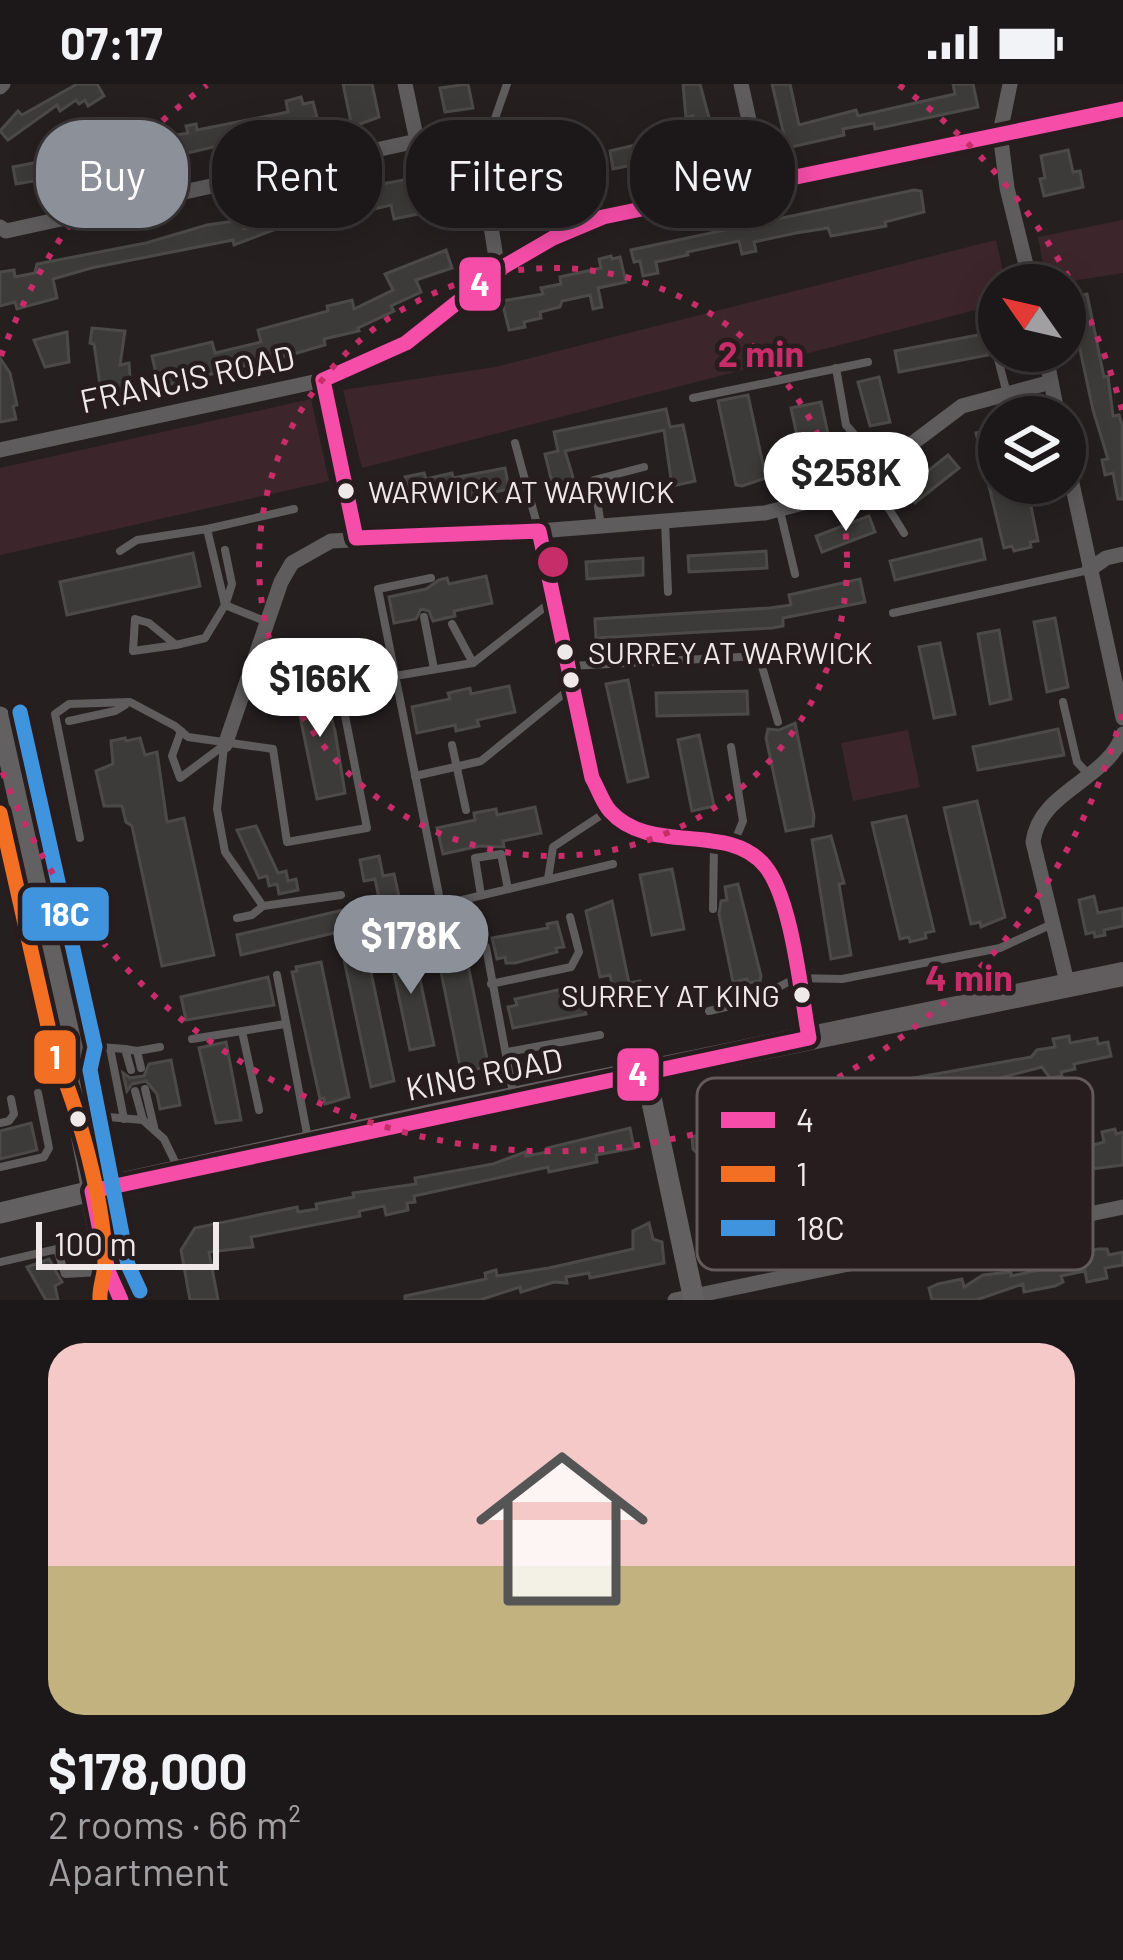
<!DOCTYPE html>
<meta charset="utf-8">
<style>
:root{--surface:#1c1718;--page:#292425;--text:#f1f3f6;--muted:#a09fa2;--line:#3a3637;--accent:#8c9099}
body{margin:0;font-family:Barlow,sans-serif;background:var(--page);color:var(--text);height:100vh;display:flex;flex-direction:column;font-size:45px;white-space:nowrap}
*{box-sizing:border-box;margin:0}
p{font-size:39px;color:var(--muted)}
.icon{flex:none;width:66px;height:66px;fill:none;stroke:currentColor;stroke-width:2;stroke-linecap:round;stroke-linejoin:round}
.map{position:relative;height:1216px;overflow:hidden}
.side{display:flex;flex-direction:column;background:var(--surface);flex:1}
.side>*{flex:none}
.top-card{position:absolute;left:36px;top:36px;width:1053px;height:108px;display:flex;gap:24px}
.needle{width:78px;rotate:304deg}
.buttons{position:absolute;left:978px;top:180px;display:grid;gap:24px}
.buttons a{display:grid;place-items:center;width:108px;height:108px;border-radius:50%;background:var(--surface);box-shadow:0 6px 30px #0003,0 0 0 3px var(--line);font-size:60px}
.scale{position:absolute;left:36px;bottom:30px;width:183px;box-sizing:border-box;padding-left:12px;border:6px solid #f0e9ea;border-top:0;font-size:33px;line-height:42px;white-space:nowrap;color:#f0e9ea;-webkit-text-stroke:9px #271d1f;paint-order:stroke}
.price{position:absolute;translate:-50% -102px;padding:0 27px;border-radius:42px;background:#fff;color:#222;font-size:39px;line-height:78px;filter:drop-shadow(0 3px 6px #0008)}
.price::after{content:'';position:absolute;left:50%;top:72px;width:36px;height:27px;margin-left:-18px;background:inherit;clip-path:polygon(0 0,100% 0,50% 100%)}
.price.on{background:var(--accent);color:#fff}
ul{padding:0;list-style:none}
li{display:grid;align-content:center;gap:24px;height:636px;padding:0 48px}
li span{display:grid;place-items:center;height:372px;border-radius:36px;color:#555}
li>.icon{margin-inline-start:auto}
span .icon{width:216px;height:216px;fill:#fffc;stroke-width:1}
li b{font-size:51px}
.pill{padding:0 42px;border-radius:48px;background:var(--surface);box-shadow:0 6px 30px #0003,0 0 0 3px var(--line);font-size:42px;line-height:108px}
.pill.on{background:var(--accent);color:#fff}
.status{display:flex;justify-content:space-between;align-items:center;height:84px;padding:0 60px;background:var(--surface);direction:ltr}
.status svg{height:33px;fill:currentColor}
.map>svg:first-child{display:block}
</style>
<div class="status"><b>07:17</b><svg viewBox="0 0 49 12"><path d="M0 12V9h3v3zM5 12V6h3v6zM10 12V3h3v9zM15 12V0h3v12zM26 1h20v11H26zM47 4h2v5h-2z"/></svg></div>
<div class="map">
<svg width="1123" height="1216" viewBox="0 0 1123 1216">
<rect width="100%" height="100%" fill="#251f20"/>
<g fill="#3d262b">
<polygon points="1123,136 1123,189 1047,201 1038,153"/>
<polygon points="996,156 1006,201 999,201 999,220 362,384 343,306 495,283"/>
<polygon points="311,315 329,397 0,471 0,384"/>
<polygon points="908,646 920,703 853,717 841,659"/>
</g>
<g fill="#3c3b3a" stroke="#4c4a49" stroke-width="3">
<polygon points="77,0 97,0 104,12 88,22 85,16 79,20 76,16 60,27 57,21 8,56 0,47 18,27 22,31"/>
<polygon points="343,0 372,0 379,33 352,43"/>
<polygon points="468,0 473,24 445,28 440,4"/>
<polygon points="683,0 700,0 711,41 695,44 693,32 686,34"/>
<polygon points="772,0 790,0 799,41 856,26 858,32 955,10 953,0 973,0 978,23 875,45 874,39 843,45 844,51 787,64"/>
<polygon points="301,13 303,20 313,18 317,33 306,36 307,41 94,91 92,85 81,87 78,75 132,67 130,59 188,49 186,42 196,40 197,46 288,28 286,17"/>
<polygon points="648,58 652,77 613,85 610,67"/>
<polygon points="720,58 725,78 690,86 685,65"/>
<polygon points="1068,66 1073,88 1080,87 1083,103 1044,112 1040,95 1045,94 1041,72"/>
<polygon points="53,75 57,93 16,100 13,83"/>
<polygon points="448,88 458,131 440,135 438,126 394,135 391,121 361,128 362,134 351,137 348,128 273,146 234,161 233,156 91,184 53,195 57,214 17,225 15,218 0,222 0,188 14,186 15,193 35,189 37,180 146,159 207,141 242,136 244,145 271,138 274,129 344,112 343,107"/>
<polygon points="914,106 921,107 924,128 885,138 886,142 831,152 828,144 796,149 754,158 756,167 742,170 739,157 687,168 688,171 656,178 658,189 643,192 640,177 634,178 631,166"/>
<polygon points="446,166 452,184 416,196 421,208 391,222 394,227 358,244 359,247 324,255 325,261 290,271 159,303 152,272 212,258 215,269 261,258 258,246 328,227 327,222 352,216 354,225 393,206 385,190"/>
<polygon points="611,172 612,175 620,173 626,198 598,204 602,223 593,225 590,211 562,217 560,223 540,228 541,234 524,238 525,243 509,246 502,217 543,210 541,204 561,200 560,193 601,184 599,175"/>
<polygon points="1087,210 1104,293 1108,292 1113,332 1119,331 1122,341 1123,415 1118,415 1113,389 1105,391 1102,376 1108,375 1093,326 1069,214"/>
<polygon points="92,244 125,247 120,281 129,279 131,308 107,313 105,300 100,301 94,260 90,259"/>
<polygon points="67,248 69,278 45,283 34,256"/>
<polygon points="983,250 988,271 899,288 895,267"/>
<polygon points="0,274 10,289 17,321 13,322 16,335 0,338"/>
<polygon points="879,293 890,338 870,342 858,298"/>
<polygon points="748,311 766,394 742,402 736,401 718,317"/>
<polygon points="821,318 834,377 804,384 791,324"/>
<polygon points="666,325 670,343 683,341 695,397 672,402 664,346 565,367 578,410 556,415 545,370 558,367 554,348"/>
<polygon points="999,344 999,399 1022,399 1024,408 1028,407 1038,457 1030,458 1031,463 1014,467 1012,462 1004,464 976,349"/>
<polygon points="948,371 959,384 915,419 904,406"/>
<polygon points="505,384 509,405 456,417 455,411 429,417 427,411 410,415 405,393 424,389 426,395 452,389 453,394"/>
<polygon points="869,432 875,448 822,468 816,452"/>
<polygon points="981,455 985,475 895,496 890,477"/>
<polygon points="766,467 767,484 689,488 688,472"/>
<polygon points="193,469 200,502 67,531 60,498"/>
<polygon points="643,474 643,491 587,495 586,478"/>
<polygon points="486,492 492,519 454,527 455,532 433,537 429,527 421,525 416,535 394,539 389,513 426,505 439,496 447,494 449,500"/>
<polygon points="860,495 865,518 783,534 783,542 772,544 596,554 595,535 770,524 791,521 789,511"/>
<polygon points="1055,534 1068,603 1047,608 1034,538"/>
<polygon points="999,546 1011,615 990,620 978,550"/>
<polygon points="940,559 955,630 934,634 919,563"/>
<polygon points="628,596 648,693 628,698 606,600"/>
<polygon points="321,597 335,647 345,709 317,715 294,603"/>
<polygon points="509,602 515,628 477,636 479,642 456,647 455,641 417,649 412,623 450,615 448,609 470,604 471,610"/>
<polygon points="747,607 748,630 657,632 656,609"/>
<polygon points="795,639 814,732 813,742 786,747 766,654 768,645 779,646"/>
<polygon points="1058,645 1064,671 978,686 973,663"/>
<polygon points="699,651 714,722 692,727 678,656"/>
<polygon points="125,654 126,657 140,654 145,671 157,668 167,738 184,734 214,871 162,882 132,742 126,738 122,722 104,722 96,687 113,680 111,657"/>
<polygon points="977,717 1005,833 981,843 980,838 971,840 944,724"/>
<polygon points="535,723 541,749 503,757 504,763 480,762 443,770 437,744 475,736 474,729 496,725 497,731"/>
<polygon points="906,732 934,847 925,849 926,854 910,858 909,853 900,855 872,739"/>
<polygon points="256,742 278,789 286,787 288,797 296,795 298,806 279,810 277,800 269,802 267,792 259,794 237,746"/>
<polygon points="831,752 844,799 839,800 851,871 831,875 812,756"/>
<polygon points="379,772 383,792 394,790 403,830 383,834 375,795 364,797 360,776"/>
<polygon points="672,785 684,845 652,851 640,791"/>
<polygon points="738,800 761,892 760,897 748,899 747,895 733,898 719,830 721,817 727,816 725,803"/>
<polygon points="1094,812 1098,829 1123,824 1123,842 1104,846 1105,851 1095,853 1094,848 1086,850 1079,816"/>
<polygon points="612,817 629,899 640,897 643,910 626,914 627,920 617,922 610,891 600,893 586,827"/>
<polygon points="355,823 359,843 241,871 237,851"/>
<polygon points="557,838 564,863 556,864 557,868 515,879 506,879 505,873 497,875 492,854 548,844 547,840"/>
<polygon points="455,849 457,857 463,856 487,975 486,983 476,985 461,987 434,853"/>
<polygon points="412,858 434,961 410,966 389,866"/>
<polygon points="366,865 394,997 371,1003 343,871"/>
<polygon points="321,878 349,1013 325,1020 324,1014 320,1015 292,888 297,887 296,883"/>
<polygon points="268,893 274,921 186,936 181,913"/>
<polygon points="572,903 573,906 581,905 586,930 513,944 508,923 517,921 515,915"/>
<polygon points="1069,952 1070,959 1097,954 1098,960 1108,958 1111,972 1074,980 1075,985 1061,988 1062,992 1050,994 1042,983 977,1000 979,1009 970,1011 971,1018 959,1020 958,1014 945,1016 944,1009 890,1020 887,1005 901,1002 900,998 908,995 1031,973 1037,966 1055,963 1053,955"/>
<polygon points="226,958 241,1036 216,1039 199,964"/>
<polygon points="171,976 180,1021 160,1025 157,1010 146,997 132,1000 127,1007 123,989 130,994 144,992 149,980"/>
<polygon points="799,1018 800,1023 822,1021 827,1046 795,1051 793,1043 772,1048 771,1043 730,1051 732,1059 707,1068 698,1070 693,1065 692,1053 718,1045 716,1034"/>
<polygon points="31,1039 37,1066 0,1075 0,1047"/>
<polygon points="630,1044 634,1064 596,1071 597,1078 549,1088 548,1083 414,1112 415,1118 407,1119 408,1126 386,1131 384,1122 359,1127 360,1132 251,1153 253,1163 209,1168 218,1216 190,1216 181,1166 195,1144 297,1123 298,1128 317,1125 316,1120 354,1113 353,1109 416,1100 415,1094 493,1080 525,1068 526,1072 548,1068 547,1064"/>
<polygon points="1115,1045 1116,1050 1123,1048 1123,1081 1076,1087 1078,1093 1073,1094 1071,1104 1056,1106 1053,1093 997,1106 999,1113 990,1116 988,1108 713,1165 709,1143 731,1139 732,1147 782,1134 782,1138 803,1134 800,1121 815,1117 817,1124 863,1116 863,1119 904,1112 903,1107 953,1101 952,1097 984,1091 983,1087 992,1085 993,1089 1081,1070 1080,1065 1104,1058 1102,1048"/>
<polygon points="649,1139 653,1155 662,1158 664,1179 590,1194 589,1189 566,1193 567,1199 554,1198 521,1208 520,1203 480,1216 405,1216 405,1212 486,1195 485,1189 496,1186 497,1192 549,1184 633,1165 633,1147"/>
<polygon points="1098,1165 1107,1165 1109,1171 1123,1168 1123,1181 1105,1184 1107,1194 1087,1198 1085,1187 1061,1192 1063,1198 1055,1202 1024,1208 1023,1200 976,1216 932,1216 929,1204 938,1200 962,1195 964,1203 983,1191 1011,1188 1011,1192 1048,1184 1047,1178"/>
<polygon points="49,1175 62,1198 55,1202 58,1216 46,1216 27,1183"/>
</g>
<g fill="none" stroke-linecap="round" stroke-linejoin="round">
<g stroke="#5f5c5d" stroke-width="8">
<polyline points="472,66 492,43 507,0"/>
<polyline points="987,232 1007,310"/>
<polyline points="836,284 846,341 882,382"/>
<polyline points="693,314 868,278"/>
<polyline points="515,359 538,444"/>
<polyline points="869,393 904,449"/>
<polyline points="780,427 795,490"/>
<polyline points="665,438 668,508"/>
<polyline points="601,442 594,396 644,383"/>
<polyline points="207,445 225,521"/>
<polyline points="225,466 232,500 226,519"/>
<polyline points="120,467 137,456 207,445 294,425"/>
<polyline points="431,494 378,505 441,821 613,780"/>
<polyline points="893,529 1089,486"/>
<polyline points="424,533 434,585"/>
<polyline points="452,540 473,579"/>
<polyline points="176,561 133,567 135,535 149,539 176,561 205,554 225,521 267,538"/>
<polyline points="570,582 759,572 778,638"/>
<polyline points="395,592 473,579 551,518"/>
<polyline points="1063,618 1077,678 1088,690"/>
<polyline points="69,637 115,627 125,621"/>
<polyline points="181,647 172,672 180,694 223,662"/>
<polyline points="452,661 466,726"/>
<polyline points="224,663 217,725 225,768 263,822 341,811"/>
<polyline points="731,663 743,737 733,761"/>
<polyline points="415,692 481,677 572,603"/>
<polyline points="80,754 55,630 69,620 130,618 175,642 188,653 273,665 287,758 367,744 340,606"/>
<polyline points="548,795 553,763 609,726"/>
<polyline points="481,811 475,774 501,770 508,805"/>
<polyline points="713,825 714,761"/>
<polyline points="237,834 252,831 263,822"/>
<polyline points="486,863 513,1009"/>
<polyline points="277,891 308,1055"/>
<polyline points="491,900 571,883 579,868 570,833"/>
<polyline points="709,927 752,917 796,894 842,895 1000,864 1050,841"/>
<polyline points="242,947 259,1026"/>
<polyline points="192,955 285,940"/>
<polyline points="75,961 125,965 131,986"/>
<polyline points="110,964 124,1035"/>
<polyline points="125,965 137,967 141,984"/>
<polyline points="137,967 160,963"/>
<polyline points="507,968 600,951"/>
<polyline points="145,1005 154,1043"/>
<polyline points="97,1032 143,1036 135,1007"/>
<polyline points="143,1036 164,1055 177,1082"/>
<polyline points="0,1039 9,1037 14,1030 11,1015"/>
<polyline points="0,1083 44,1073 49,1064 38,1009"/>
<polyline points="0,1178 57,1165 65,1190 100,1188"/>
</g>
<g stroke="#5f5c5d" stroke-width="15">
<polyline points="405,0 417,57"/>
<polyline points="741,0 763,99"/>
<polyline points="1010,0 1000,49 1007,104 1031,201"/>
<polyline points="0,3 3,0"/>
<path d="M 0,143 L 6,147 L 417,57 C 432,56 451,51 463,59 C 484,73 493,160 498,186"/>
<polyline points="1045,267 1058,333"/>
<polyline points="323,296 356,454"/>
<polyline points="0,366 323,296 406,259 498,186 553,154 603,133 1123,25"/>
<polyline points="1065,367 1123,634"/>
<path d="M 539,447 L 592,694 C 598,704 603,718 610,727 C 650,772 733,742 765,781 C 788,810 800,913 809,954"/>
<polyline points="1089,486 1106,474 1123,470"/>
<polyline points="225,661 281,498 292,479 331,457 539,447 765,429 849,407 962,322 1051,298"/>
<path d="M 1068,902 L 1033,758 C 1039,707 1108,696 1123,650"/>
<polyline points="675,1216 1123,1123"/>
</g>
<g stroke="#626060" stroke-width="21">
<polyline points="0,633 75,968 85,981 112,1103"/>
<polyline points="646,990 694,1216"/>
<polyline points="0,1129 92,1107 68,983 75,968"/>
</g>
<g stroke="#615d5e" stroke-width="24">
<polyline points="112,1103 127,1185 119,1204"/>
<polyline points="121,1216 108,1187 92,1107 445,1029 1123,890"/>
</g>
<g stroke="#271d1f" stroke-width="24">
<path id="bus-1" d="M 121,1216 L 108,1187 L 92,1107 L 809,954 C 801,911 792,814 765,782 C 729,737 650,772 610,727 C 602,718 598,704 592,694 L 539,447 L 356,454 L 323,296 L 406,259 L 498,186 L 553,154 L 603,133 L 1123,25"/>
</g>
<g stroke="#271d1f" stroke-width="24">
<path id="bus-2" d="M 0,729 L 55,973 C 78,1022 105,1122 105,1178 C 105,1191 99,1203 100,1216"/>
</g>
<g stroke="#271d1f" stroke-width="24">
<polyline id="bus-3" points="20,628 95,963 90,986 128,1181 140,1207"/>
</g>
<use href="#bus-1" stroke="#f54da8" stroke-width="15"/>
<use href="#bus-2" stroke="#f26f23" stroke-width="15"/>
<use href="#bus-3" stroke="#4094de" stroke-width="15"/>
</g>
<g fill="none" stroke="#c72d69" stroke-width="6" stroke-dasharray="6 12">
<circle cx="553" cy="478" r="294"/>
<path d="M1122 630A589 589 0 0 1 1 684M1 272A589 589 0 0 1 207 1M899 1A589 589 0 0 1 1122 326"/>
</g>
<g fill="#f0e9ea" stroke="#271d1f" stroke-width="4.5">
<circle cx="346" cy="407" r="10"/>
<circle cx="565" cy="568" r="10"/>
<circle cx="571" cy="596" r="10"/>
<circle cx="802" cy="911" r="10"/>
<circle cx="78" cy="1035" r="10"/>
</g>
<g text-anchor="middle" dominant-baseline="central" stroke-width="9" stroke-linejoin="round" paint-order="stroke">
<g font-size="30" fill="#f0e9ea" stroke="#271d1f" text-anchor="start">
<text x="368" y="407">WARWICK AT WARWICK</text>
<text x="588" y="568">SURREY AT WARWICK</text>
<text x="780" y="911" text-anchor="end">SURREY AT KING</text>
</g>
<g font-size="33" fill="#f0e9ea" stroke="#271d1f">
<text transform="translate(187 294) rotate(-12)">FRANCIS ROAD</text>
<text transform="translate(484 989) rotate(-11)">KING ROAD</text>
</g>
</g>
<rect x="697" y="994" width="396" height="192" rx="18" fill="#271d1f" stroke="#635a5c" stroke-width="3"/>
<rect x="721" y="1028" width="54" height="16" fill="#f54da8"/>
<rect x="721" y="1082" width="54" height="16" fill="#f26f23"/>
<rect x="721" y="1136" width="54" height="16" fill="#4094de"/>
<g font-size="33" fill="#f0e9ea">
<text x="796" y="1048">4</text>
<text x="796" y="1102">1</text>
<text x="796" y="1156">18C</text>
</g>
<circle cx="553" cy="478" r="18" fill="#c72d69" stroke="#271d1f" stroke-width="6"/>
<g font-size="36" text-anchor="middle" font-weight="bold" fill="#c72d69" stroke="#271d1f" stroke-width="9" stroke-linejoin="round" paint-order="stroke">
<text x="761" y="283">2 min</text>
<text x="969" y="907">4 min</text>
</g>
<g stroke="#271d1f" stroke-width="4.5">
<rect x="457" y="171" width="46" height="58" rx="12" fill="#f54da8"/>
<rect x="20" y="801" width="91" height="58" rx="12" fill="#4094de"/>
<rect x="32" y="944" width="46" height="58" rx="12" fill="#f26f23"/>
<rect x="615" y="962" width="46" height="57" rx="12" fill="#f54da8"/>
</g>
<g font-size="33" text-anchor="middle" font-weight="bold" fill="#fff">
<text x="480" y="212">4</text>
<text x="65" y="842">18C</text>
<text x="55" y="985">1</text>
<text x="638" y="1002">4</text>
</g>
</svg>
<div class="buttons">
<a><svg class="needle" viewBox="-14 -14 28 28"><path d="M0-13l5 13h-10z" fill="#e53935"/><path d="M0 13l5-13h-10z" fill="#a09fa2"/></svg></a>
<a><svg class="icon" aria-label="layers" viewBox="0 0 24 24"><path d="M12 4l9 5-9 5-9-5zM3 14l9 5 9-5"/></svg></a>
</div>
<div class="scale">100 m</div>
<b class="price" style="left:846px;top:450px">$258K</b>
<b class="price" style="left:320px;top:656px">$166K</b>
<b class="price on" style="left:411px;top:913px">$178K</b>
<div class="top-card">
<a class="pill on">Buy</a>
<a class="pill">Rent</a>
<a class="pill">Filters</a>
<a class="pill">New</a>
</div>
</div>
<section class="side">
<ul>
<li><span style="background:linear-gradient(#f6c9c9 60%,#c2b280 0)"><svg class="icon" aria-label="home" viewBox="0 0 24 24"><path d="M3 11l9-7 9 7M6 9v11h12V9"/></svg></span><div><b>$178,000</b><p>2 rooms · 66 m²</p><p>Apartment</p></div></li>
</ul>
</section>
